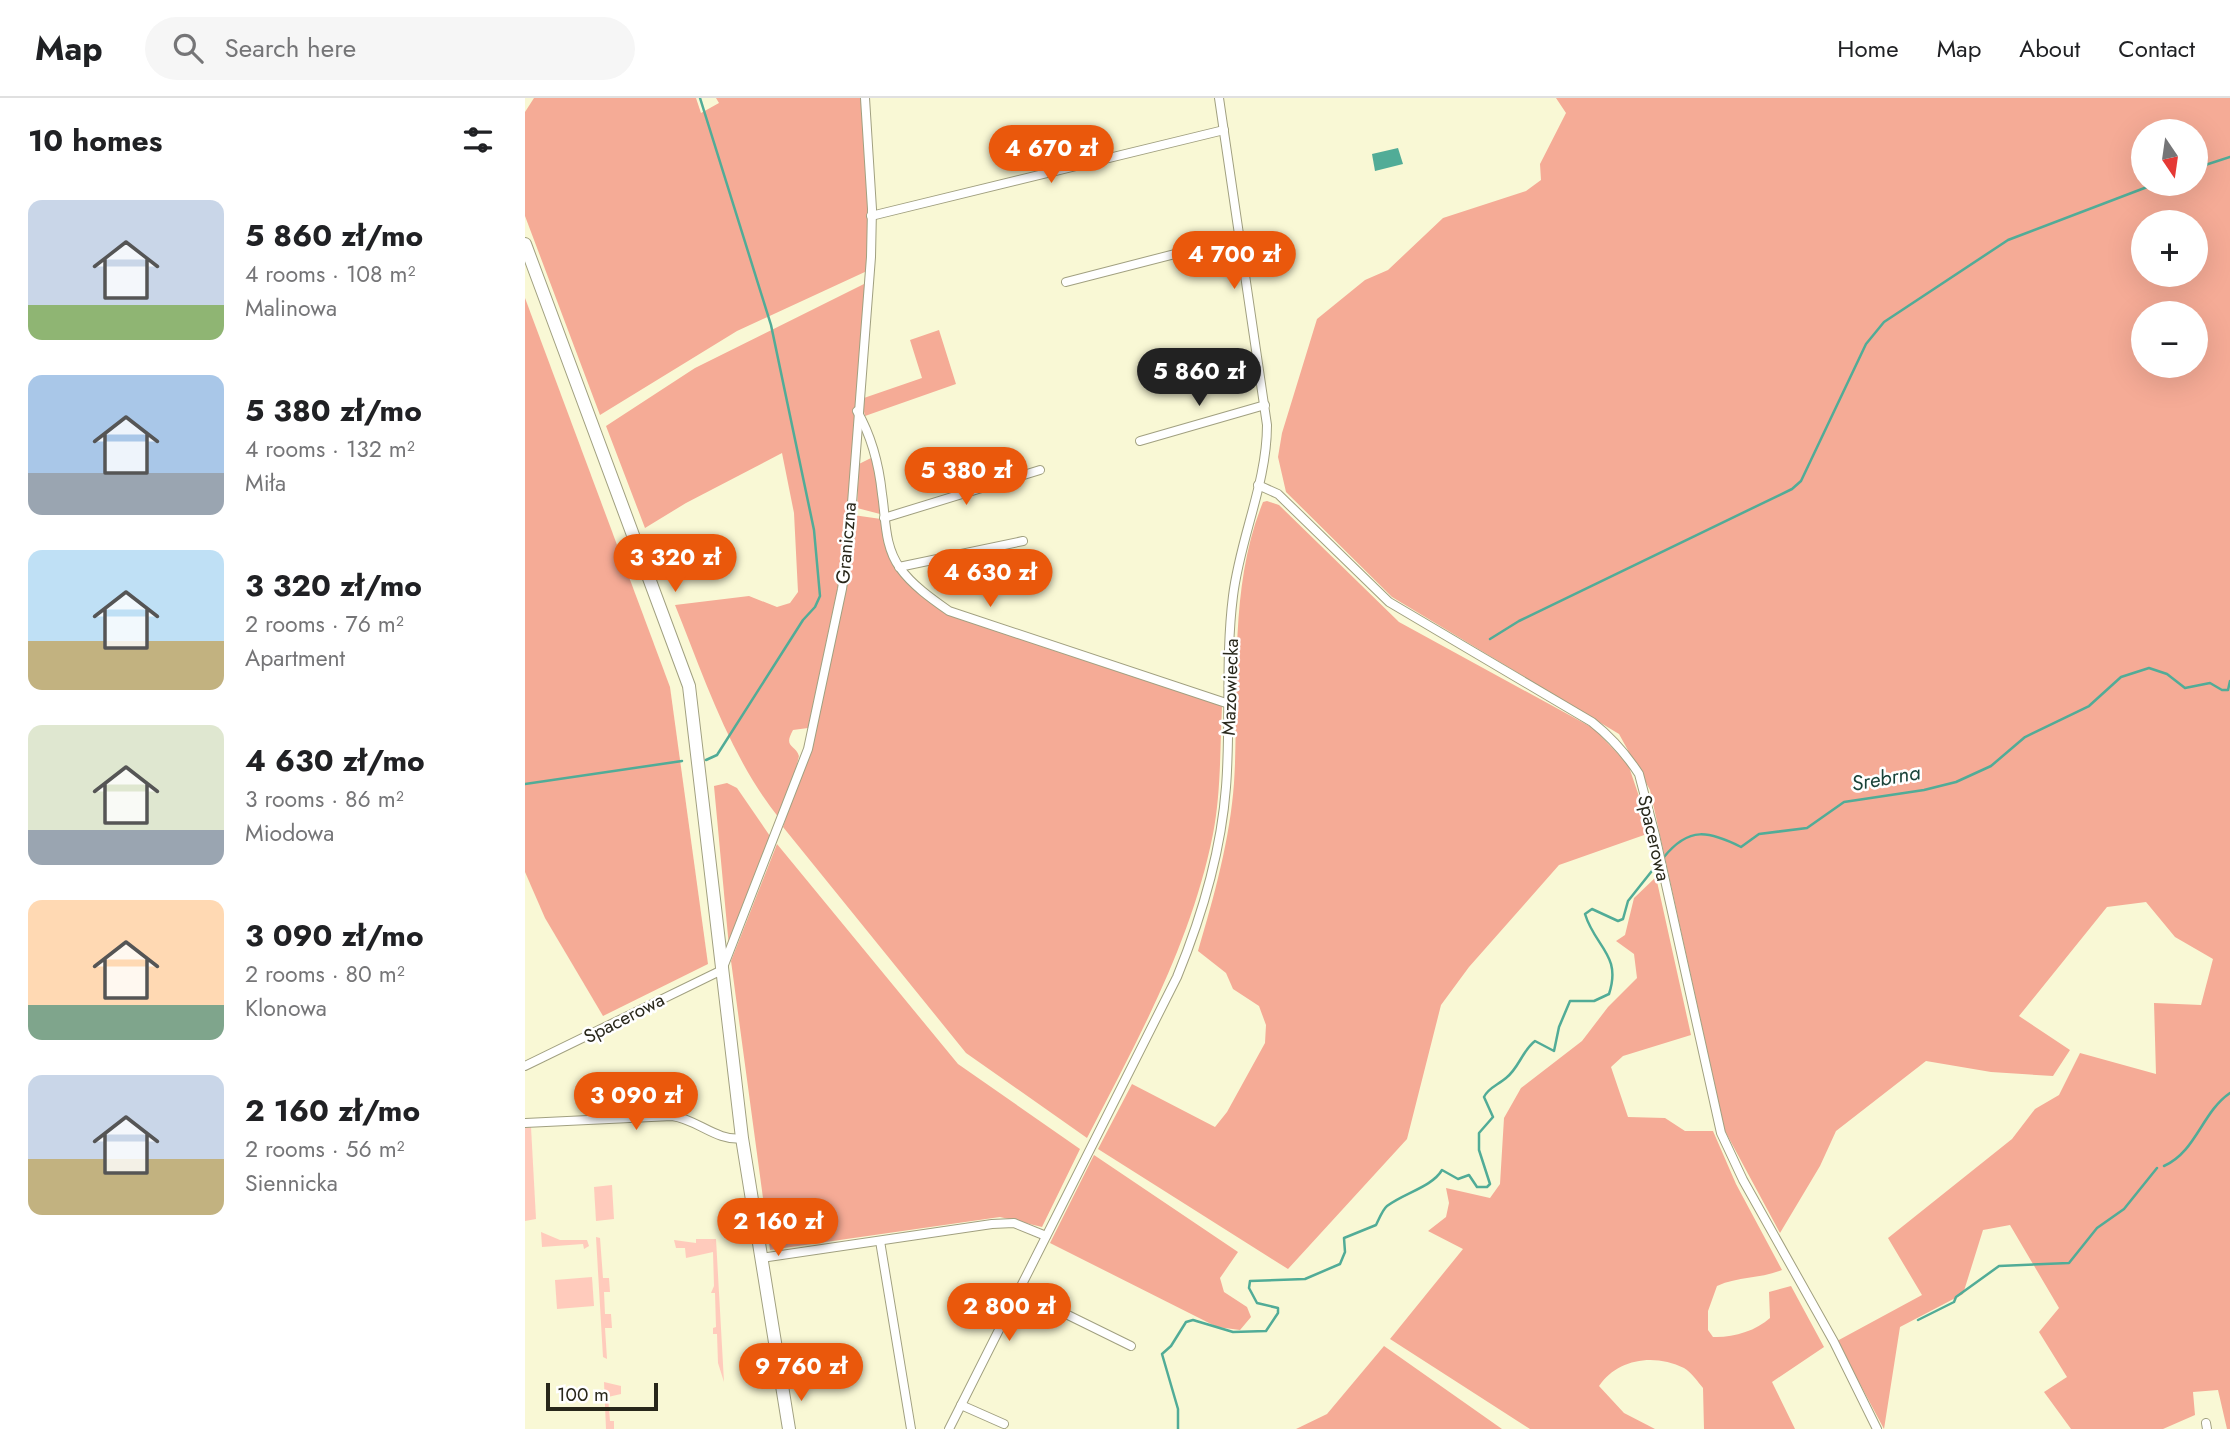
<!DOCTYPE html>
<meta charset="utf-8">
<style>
:root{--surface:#fff;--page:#f6f6f6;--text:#202124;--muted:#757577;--line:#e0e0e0;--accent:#ea580c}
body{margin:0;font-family:Jost,sans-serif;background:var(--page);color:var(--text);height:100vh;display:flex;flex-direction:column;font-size:26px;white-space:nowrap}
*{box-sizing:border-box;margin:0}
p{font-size:23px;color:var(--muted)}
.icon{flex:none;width:38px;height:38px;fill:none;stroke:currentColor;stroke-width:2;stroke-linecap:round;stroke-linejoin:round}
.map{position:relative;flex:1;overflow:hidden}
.sheet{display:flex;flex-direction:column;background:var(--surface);width:525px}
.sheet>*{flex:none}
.needle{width:46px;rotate:167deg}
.controls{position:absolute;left:1606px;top:21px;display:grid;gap:14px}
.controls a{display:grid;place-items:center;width:77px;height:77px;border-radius:50%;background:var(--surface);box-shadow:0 7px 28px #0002;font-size:35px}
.scale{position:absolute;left:21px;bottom:18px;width:112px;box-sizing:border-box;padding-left:7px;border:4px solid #28271a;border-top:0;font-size:19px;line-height:24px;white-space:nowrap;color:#28271a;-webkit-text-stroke:5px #fff;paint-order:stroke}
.price{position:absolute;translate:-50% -60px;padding:0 16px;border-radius:24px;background:var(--accent);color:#fff;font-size:23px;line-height:46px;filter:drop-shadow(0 2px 4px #0008)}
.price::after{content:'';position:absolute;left:50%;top:42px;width:21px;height:16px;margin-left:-10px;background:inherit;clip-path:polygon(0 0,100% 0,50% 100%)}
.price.on{background:#222;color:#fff}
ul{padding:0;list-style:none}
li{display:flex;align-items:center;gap:21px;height:175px;padding:0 28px}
li span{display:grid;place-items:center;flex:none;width:196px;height:140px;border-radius:14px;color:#555}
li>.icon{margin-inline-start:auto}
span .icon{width:84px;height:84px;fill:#fffc;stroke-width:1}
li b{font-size:30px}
h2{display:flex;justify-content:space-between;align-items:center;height:84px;padding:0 28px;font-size:30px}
header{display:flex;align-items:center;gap:42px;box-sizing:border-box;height:98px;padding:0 35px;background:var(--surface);border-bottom:2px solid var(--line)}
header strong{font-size:33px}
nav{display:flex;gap:38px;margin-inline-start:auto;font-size:24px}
.search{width:490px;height:63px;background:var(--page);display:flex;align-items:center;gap:18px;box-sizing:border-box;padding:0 24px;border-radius:38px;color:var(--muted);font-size:26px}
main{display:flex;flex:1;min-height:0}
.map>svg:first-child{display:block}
</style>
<header>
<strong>Map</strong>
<div class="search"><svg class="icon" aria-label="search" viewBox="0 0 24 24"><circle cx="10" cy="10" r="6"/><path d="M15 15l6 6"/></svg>Search here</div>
<nav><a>Home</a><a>Map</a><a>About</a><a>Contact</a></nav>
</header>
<main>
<section class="sheet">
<h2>10 homes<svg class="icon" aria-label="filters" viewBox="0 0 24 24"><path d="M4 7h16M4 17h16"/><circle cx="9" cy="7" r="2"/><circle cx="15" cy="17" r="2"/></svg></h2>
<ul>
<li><span style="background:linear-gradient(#c9d6e8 75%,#8fb573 0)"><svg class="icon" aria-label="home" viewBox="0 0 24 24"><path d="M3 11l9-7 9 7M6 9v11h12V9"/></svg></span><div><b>5 860 zł/mo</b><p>4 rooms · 108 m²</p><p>Malinowa</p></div></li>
<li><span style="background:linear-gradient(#a9c7e8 70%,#9aa5b1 0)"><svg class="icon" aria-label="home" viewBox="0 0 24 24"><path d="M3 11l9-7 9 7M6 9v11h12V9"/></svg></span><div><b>5 380 zł/mo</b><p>4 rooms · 132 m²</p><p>Miła</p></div></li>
<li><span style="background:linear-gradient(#bfe0f5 65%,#c2b280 0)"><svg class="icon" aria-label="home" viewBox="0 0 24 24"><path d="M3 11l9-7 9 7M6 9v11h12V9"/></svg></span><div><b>3 320 zł/mo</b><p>2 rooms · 76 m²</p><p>Apartment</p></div></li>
<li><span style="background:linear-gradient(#dfe7d0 75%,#9aa5b1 0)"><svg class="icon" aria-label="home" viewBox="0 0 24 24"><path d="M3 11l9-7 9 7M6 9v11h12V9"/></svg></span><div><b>4 630 zł/mo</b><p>3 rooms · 86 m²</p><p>Miodowa</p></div></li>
<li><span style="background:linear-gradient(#ffd9b3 75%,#7fa58c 0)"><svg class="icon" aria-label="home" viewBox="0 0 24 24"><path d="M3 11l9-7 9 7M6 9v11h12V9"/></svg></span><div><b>3 090 zł/mo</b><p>2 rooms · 80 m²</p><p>Klonowa</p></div></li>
<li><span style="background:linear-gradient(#c9d6e8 60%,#c2b280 0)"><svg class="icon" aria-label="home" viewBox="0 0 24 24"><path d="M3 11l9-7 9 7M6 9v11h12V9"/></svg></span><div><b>2 160 zł/mo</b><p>2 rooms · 56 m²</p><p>Siennicka</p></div></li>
</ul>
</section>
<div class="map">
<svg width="1705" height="1331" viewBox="0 0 1705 1331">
<rect width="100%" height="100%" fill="#f9f8d5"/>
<g fill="#ffcbbc">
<polygon points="0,1029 6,1029 11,1121 0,1123"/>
<polygon points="87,1087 89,1121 71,1123 69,1089"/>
<polygon points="16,1134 35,1142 62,1142 64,1148 59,1151 58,1146 17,1149"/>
<polygon points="71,1139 75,1140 78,1180 84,1180 85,1194 79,1194 80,1216 86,1216 87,1230 80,1230 82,1261 78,1259"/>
<polygon points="171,1141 191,1141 199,1284 193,1265 192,1236 188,1236 188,1230 191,1229 190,1195 186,1195 189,1188 188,1154 161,1160 160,1150 151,1150 149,1142 171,1145"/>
<polygon points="67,1179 69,1208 32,1211 30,1182"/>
<polygon points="79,1284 96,1288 96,1296 83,1299 85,1323 89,1323 89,1331 81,1331"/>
</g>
<g fill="#f5ab96" fill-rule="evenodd">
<polygon points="9,0 171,0 176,15 194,5 191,0 337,0 343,116 342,173 212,233 75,317 0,118 0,14"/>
<path d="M 1031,0 L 1705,0 L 1705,1331 L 1702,1331 L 1693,1292 L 1668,1294 L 1670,1317 L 1638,1331 L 1546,1331 L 1519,1294 L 1542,1279 L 1514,1234 L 1534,1210 L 1485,1127 L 1458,1132 L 1438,1196 L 1375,1229 L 1359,1331 L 1312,1243 L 1397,1197 L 1363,1140 L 1487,1041 L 1510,1011 L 1534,997 L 1555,955 L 1631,976 L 1629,905 L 1676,907 L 1688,861 L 1650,839 L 1621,804 L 1582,809 L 1494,918 L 1545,952 L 1528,978 L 1466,974 L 1401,963 L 1311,1033 L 1295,1068 L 1255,1135 L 1200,1033 L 1125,692 L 1094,636 L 867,499 L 761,394 L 753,359 L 757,335 L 792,221 L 840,182 L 863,172 L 918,120 L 1001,93 L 1016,82 L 1015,66 L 1041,15 ZM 1619,33 L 1671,33 L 1671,86 L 1619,86 ZM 1619,124 L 1671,124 L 1671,177 L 1619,177 ZM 1619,215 L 1671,215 L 1671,268 L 1619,268 Z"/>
<path d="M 343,184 L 318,465 L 283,630 L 268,632 C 258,650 270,646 274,658 L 265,695 L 254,720 C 205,659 179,579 150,507 L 224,498 L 252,509 L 265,505 L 273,494 L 269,415 L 257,355 L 161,405 L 120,430 L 81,328 L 170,270 Z"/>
<polygon points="0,200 145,589 183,866 78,918 20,820 0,774"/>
<polygon points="414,232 431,286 340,318 336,301 397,280 385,242"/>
<polygon points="348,359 355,391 355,416 332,410 334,366"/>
<path d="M 742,403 L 754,407 L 874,524 L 1068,630 L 1103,666 L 1119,713 L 1122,736 L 1034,767 L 944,869 L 916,907 L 882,1041 L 763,1171 L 573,1051 L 607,986 L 690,1029 L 702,1014 L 740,945 L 741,927 L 734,908 L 708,891 L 701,875 L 673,853 C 689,799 705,741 709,685 C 715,592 702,493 738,404 Z"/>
<path d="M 328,417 L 356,421 L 367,461 L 405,502 L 518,549 L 697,608 C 695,650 696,695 688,736 C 666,846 613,941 562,1040 L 441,955 L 258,729 L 291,624 Z"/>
<polygon points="202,685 212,690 247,741 204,849 189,688"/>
<polygon points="252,746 433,966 555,1051 517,1129 475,1119 245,1152 206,863"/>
<path d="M 1131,779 L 1166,937 L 1098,958 L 1086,969 L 1103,1019 L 1140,1020 L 1160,1033 L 1188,1033 L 1211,1086 L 1257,1172 C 1235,1181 1214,1178 1192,1188 L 1183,1213 L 1183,1232 L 1188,1239 C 1207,1240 1231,1233 1245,1220 L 1244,1194 L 1266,1188 L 1299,1249 L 1247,1284 L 1270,1331 L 1179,1331 L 1178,1290 C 1173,1284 1166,1274 1159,1270 C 1129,1255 1092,1261 1074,1288 L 1099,1315 L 1130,1331 L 1005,1331 L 865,1241 L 938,1151 L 903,1133 L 921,1119 L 924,1105 L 921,1090 L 965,1100 L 975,1086 L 979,1020 L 996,990 L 1057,943 L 1083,909 L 1112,880 L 1109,856 L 1091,843 L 1100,837 L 1109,800 Z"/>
<polygon points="569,1057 713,1154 695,1180 699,1194 722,1209 726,1219 715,1232 692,1229 525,1145"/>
<polygon points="859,1248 977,1331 771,1331 802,1316"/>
</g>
<polygon fill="#51ac97" points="873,50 878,66 850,73 847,56"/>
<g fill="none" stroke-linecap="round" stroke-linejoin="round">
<g stroke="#51ac97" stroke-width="2.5">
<polyline points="175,0 246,227 289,432 295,498 290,509 278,522 192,657 181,662"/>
<polyline points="1671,70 1705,59"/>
<polyline points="965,541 994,523 1267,391 1276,383 1341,246 1359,224 1483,142 1630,86"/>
<polyline points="0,686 157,663"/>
<path d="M 1139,759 C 1164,728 1184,733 1216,749 L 1234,736 L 1282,730 L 1319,704 L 1399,692 L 1431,684 L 1466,668 L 1500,639 L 1564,608 L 1596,579 L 1624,570 L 1642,576 L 1660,590 L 1685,585 L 1697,592 L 1703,592 L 1705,583"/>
<path d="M 1639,1068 C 1671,1054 1677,1014 1705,995"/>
<polyline points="1393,1222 1429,1204 1431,1199 1474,1168 1544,1165 1572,1130 1599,1111 1632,1070"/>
<path d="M 653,1331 L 653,1311 L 637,1256 L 646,1248 L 661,1224 L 668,1222 L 708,1234 L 741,1233 L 753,1215 L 753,1210 L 732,1205 L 724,1190 L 725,1183 L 780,1181 L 815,1166 L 820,1154 L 819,1140 L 851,1127 C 854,1121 858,1111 862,1108 C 879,1095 907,1089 917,1072 L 933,1081 L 944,1077 L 952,1089 L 962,1089 L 965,1086 L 954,1052 L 954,1035 L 968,1019 L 959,999 C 963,990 973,987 981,980 C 994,970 997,953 1010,943 L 1029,953 L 1034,929 L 1045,903 L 1069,903 L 1084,896 C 1097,857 1070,849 1060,816 L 1067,811 L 1093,823 L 1098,821 L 1103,803 L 1134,764"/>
</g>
<g stroke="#a1a080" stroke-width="10">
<g id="street">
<polyline points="346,118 699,32"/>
<polyline points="541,184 716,139"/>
<path d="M 332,313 C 347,339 354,367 357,396 C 361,421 359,448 375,470 C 387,487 407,501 424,513 L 704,606"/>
<polyline points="615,343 740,307"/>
<path d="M 733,387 L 753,396 L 864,504 L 1067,624 C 1086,639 1101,656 1114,676 L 1130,737 L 1196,1035 L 1218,1082 L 1309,1244 L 1352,1331"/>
<polyline points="359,420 515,372"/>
<polyline points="374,469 498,443"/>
<polyline points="0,968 197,872 283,651 317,491 324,444 346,159 347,111 340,0"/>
<path d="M 0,1025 L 147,1018 C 172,1021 192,1044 217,1040"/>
<polyline points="355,1143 386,1331"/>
<polyline points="236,1160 467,1126 489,1125 521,1138"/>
<polyline points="494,1193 606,1248"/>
<polyline points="436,1307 479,1326"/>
<polyline points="1681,1325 1682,1331"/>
<path d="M 424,1331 L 652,879 C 677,818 696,755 701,689 C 706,626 700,561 708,498 C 715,440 742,385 742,327 L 694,0"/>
</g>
</g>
<g stroke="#a1a080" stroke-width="14">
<polyline id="secondary" points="0,146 164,588 217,1040 264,1331"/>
</g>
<use href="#street" stroke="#fff" stroke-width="8"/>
<use href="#secondary" stroke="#fff" stroke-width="12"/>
</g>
<g text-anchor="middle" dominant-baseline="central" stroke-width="5" stroke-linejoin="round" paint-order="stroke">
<g font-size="19" fill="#28271a" stroke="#fff">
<text transform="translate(321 445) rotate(-85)">Graniczna</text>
<text transform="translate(705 589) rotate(-88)">Mazowiecka</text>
<text transform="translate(1129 740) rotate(77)">Spacerowa</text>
<text transform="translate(99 920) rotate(-27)">Spacerowa</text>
</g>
<g font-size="21" font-style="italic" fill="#1a4339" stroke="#fff">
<text transform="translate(1361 680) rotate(-10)">Srebrna</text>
</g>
</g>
</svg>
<div class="controls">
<a><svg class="needle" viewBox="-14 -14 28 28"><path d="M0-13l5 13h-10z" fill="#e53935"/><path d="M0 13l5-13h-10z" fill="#757577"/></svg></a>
<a>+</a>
<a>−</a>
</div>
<div class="scale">100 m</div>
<b class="price" style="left:526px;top:87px">4 670 zł</b>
<b class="price" style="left:709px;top:193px">4 700 zł</b>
<b class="price on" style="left:674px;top:310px">5 860 zł</b>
<b class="price" style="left:441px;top:409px">5 380 zł</b>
<b class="price" style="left:150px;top:496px">3 320 zł</b>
<b class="price" style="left:465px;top:511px">4 630 zł</b>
<b class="price" style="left:111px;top:1034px">3 090 zł</b>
<b class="price" style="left:253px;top:1160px">2 160 zł</b>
<b class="price" style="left:484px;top:1245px">2 800 zł</b>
<b class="price" style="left:276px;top:1305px">9 760 zł</b>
</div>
</main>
